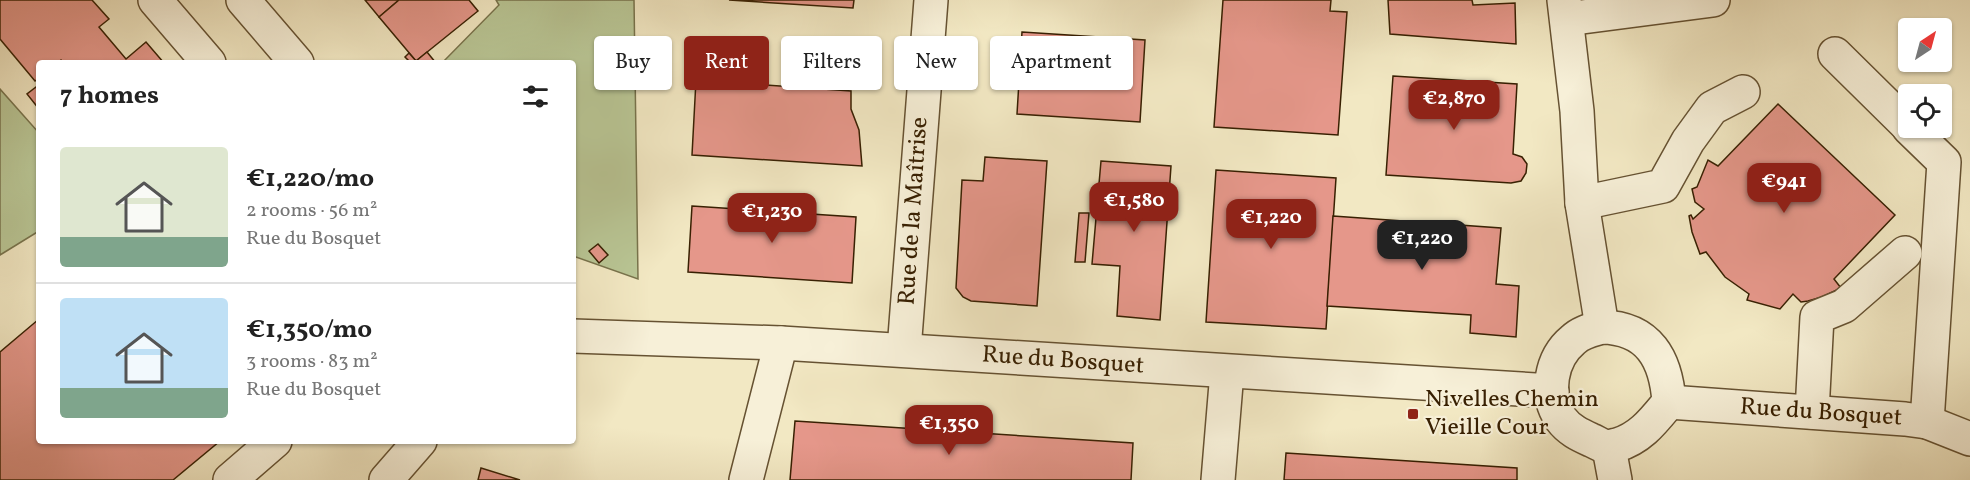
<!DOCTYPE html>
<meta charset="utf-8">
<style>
:root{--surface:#fff;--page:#f6f6f6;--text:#222;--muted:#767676;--line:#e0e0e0;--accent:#8f2418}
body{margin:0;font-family:Vollkorn,serif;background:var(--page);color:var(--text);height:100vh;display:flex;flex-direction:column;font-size:22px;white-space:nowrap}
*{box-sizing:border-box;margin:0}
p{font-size:20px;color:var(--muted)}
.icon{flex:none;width:33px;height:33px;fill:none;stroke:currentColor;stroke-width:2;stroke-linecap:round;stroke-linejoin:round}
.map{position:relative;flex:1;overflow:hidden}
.side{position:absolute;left:36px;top:60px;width:540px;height:384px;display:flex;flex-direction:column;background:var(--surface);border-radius:6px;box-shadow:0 2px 4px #0004}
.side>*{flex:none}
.banner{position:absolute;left:594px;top:36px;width:570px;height:54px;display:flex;gap:12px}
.needle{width:39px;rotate:36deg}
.controls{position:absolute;left:1898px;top:18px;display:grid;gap:12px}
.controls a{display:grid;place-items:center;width:54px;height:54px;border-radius:6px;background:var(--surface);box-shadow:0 2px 4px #0004;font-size:30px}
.price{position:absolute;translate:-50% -51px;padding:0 14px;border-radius:12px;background:var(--accent);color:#fff;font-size:20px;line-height:39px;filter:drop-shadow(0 2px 3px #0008)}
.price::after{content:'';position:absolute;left:50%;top:36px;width:18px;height:14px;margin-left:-9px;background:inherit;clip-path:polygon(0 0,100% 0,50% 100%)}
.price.selected{background:#222;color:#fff}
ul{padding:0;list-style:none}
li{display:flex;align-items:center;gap:18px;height:150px;padding:0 24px}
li+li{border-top:2px solid var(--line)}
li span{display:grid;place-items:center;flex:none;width:168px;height:120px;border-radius:6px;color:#555}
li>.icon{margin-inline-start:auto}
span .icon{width:72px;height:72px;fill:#fffc;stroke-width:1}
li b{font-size:26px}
h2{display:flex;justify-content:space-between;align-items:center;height:72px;padding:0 24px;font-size:26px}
.tag{padding:0 21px;border-radius:6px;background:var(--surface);box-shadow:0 2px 4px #0004;font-size:21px;line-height:54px}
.tag.selected{background:var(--accent);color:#fff}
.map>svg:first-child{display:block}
</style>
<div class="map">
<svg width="1970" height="480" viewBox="0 0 1970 480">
<rect width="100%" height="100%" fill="#f2e8c3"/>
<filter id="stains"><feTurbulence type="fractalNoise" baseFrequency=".00333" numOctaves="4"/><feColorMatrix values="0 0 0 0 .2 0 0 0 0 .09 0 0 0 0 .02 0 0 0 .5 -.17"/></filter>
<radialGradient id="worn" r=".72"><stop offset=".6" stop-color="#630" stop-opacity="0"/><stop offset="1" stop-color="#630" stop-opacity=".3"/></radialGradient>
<g fill="#b9c695" stroke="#78734c" stroke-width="1.5">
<polygon points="496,0 634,0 638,279 573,256 573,63 442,63 499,5"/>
<polygon points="0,89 39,133 39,231 0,255"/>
</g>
<g fill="#e5978a" stroke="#382002" stroke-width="1.5">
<polygon points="0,0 92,0 109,19 99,27 126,59 146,42 164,63 63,63 61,60 57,63 39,63 39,78 35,81 0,39"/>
<polygon points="365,0 399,0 379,17"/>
<polygon points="399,0 469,0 478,11 416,61 379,17"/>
<polygon points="729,0 854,0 853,8"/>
<polygon points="1223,0 1331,0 1330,11 1347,12 1338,135 1214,127"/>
<polygon points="1388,0 1472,0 1473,5 1515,3 1516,44 1390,34"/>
<polygon points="1022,32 1145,40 1140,122 1017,114"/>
<polygon points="427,52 436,63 411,63 405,57 409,53 416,61"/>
<polygon points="1393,76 1517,84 1513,154 1522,157 1527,164 1526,173 1521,181 1511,183 1386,175"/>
<polygon points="696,80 851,91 851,109 859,130 862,166 692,155"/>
<polygon points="36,87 39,91 39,109 27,94"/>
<polygon points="1778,104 1895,215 1834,279 1841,288 1822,297 1808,301 1801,302 1793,294 1780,309 1747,300 1749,294 1725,277 1706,252 1700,254 1692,232 1689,216 1691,215 1693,219 1704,209 1695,202 1692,189 1697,187 1708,160 1718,166"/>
<polygon points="985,157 1047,161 1037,306 971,301 963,297 956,288 962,180 983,181"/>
<polygon points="1101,161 1171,166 1160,320 1117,316 1120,266 1092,264"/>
<polygon points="1216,170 1336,178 1326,329 1206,322"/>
<polygon points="692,206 856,217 852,283 688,272"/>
<polygon points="1079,213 1089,213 1085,262 1075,262"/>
<polygon points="1333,216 1501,228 1496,284 1519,286 1516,337 1470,333 1471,315 1327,306"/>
<polygon points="598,244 608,255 599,263 589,251"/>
<polygon points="39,319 39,441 220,441 173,480 0,480 0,352"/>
<polygon points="795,421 1133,443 1131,480 790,480"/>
<polygon points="1286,453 1517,468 1517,480 1284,480"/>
<polygon points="481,468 520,480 478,480"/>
</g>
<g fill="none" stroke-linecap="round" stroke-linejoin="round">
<g stroke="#665232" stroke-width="36">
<g id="minor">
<polyline points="155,0 209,63"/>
<polyline points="243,0 297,63"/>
<polyline points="1564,0 1577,111 1582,203 1602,327"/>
<polyline points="1567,19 1713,0"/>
<polyline points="1835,54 1908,126"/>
<polyline points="1909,128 1944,162 1927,422"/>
<polyline points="1582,203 1663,186 1688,141 1712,108 1743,92"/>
<path d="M 1602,327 C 1649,328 1666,359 1669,402 C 1654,420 1641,438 1617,445 C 1616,445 1609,447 1608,447 C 1603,447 1596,442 1591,440 C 1580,435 1569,430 1561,419 C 1544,395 1551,358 1573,340 C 1581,332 1592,330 1602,327 Z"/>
<polyline points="573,336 781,343 1552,391"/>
<polyline points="904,350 931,0"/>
<polyline points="1669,402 1905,419 1927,422 1970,439"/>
<polyline points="1812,412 1817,317 1844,306 1905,253"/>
<polyline points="1609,448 1615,480"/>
<polyline points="230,480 275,441"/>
<polyline points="386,480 420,441"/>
<polyline points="746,480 781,343"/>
<polyline points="1218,480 1227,372"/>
</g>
</g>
<use href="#minor" stroke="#f7f0d8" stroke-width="33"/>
</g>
<rect fill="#8f2418" stroke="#f7f0d8" stroke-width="2" x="1407" y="408" width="12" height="12" rx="3"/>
<g text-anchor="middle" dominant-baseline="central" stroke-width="4.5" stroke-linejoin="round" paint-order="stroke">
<g font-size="24" fill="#382002" stroke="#f7f0d8">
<text transform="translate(914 211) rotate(-86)">Rue de la Maîtrise</text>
<text transform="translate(1063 361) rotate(4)">Rue du Bosquet</text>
<text transform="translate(1821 413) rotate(4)">Rue du Bosquet</text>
</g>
<g font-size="24" fill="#382002" stroke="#f7f0d8" text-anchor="start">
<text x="1425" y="400">Nivelles Chemin<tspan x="1425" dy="28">Vieille Cour</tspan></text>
</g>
</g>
<rect width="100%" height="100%" filter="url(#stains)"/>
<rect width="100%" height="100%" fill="url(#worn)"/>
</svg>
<div class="controls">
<a><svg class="needle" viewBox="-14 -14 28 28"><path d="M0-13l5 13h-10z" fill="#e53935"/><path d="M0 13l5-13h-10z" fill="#767676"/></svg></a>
<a><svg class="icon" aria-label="locate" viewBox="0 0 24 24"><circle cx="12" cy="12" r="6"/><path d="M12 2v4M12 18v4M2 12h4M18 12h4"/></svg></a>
</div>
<b class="price" style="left:1454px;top:131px">€2,870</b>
<b class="price" style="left:1784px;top:214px">€941</b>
<b class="price" style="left:1134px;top:233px">€1,580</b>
<b class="price" style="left:772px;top:244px">€1,230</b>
<b class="price" style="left:1271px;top:250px">€1,220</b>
<b class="price selected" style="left:1422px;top:271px">€1,220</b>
<b class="price" style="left:949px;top:456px">€1,350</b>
<div class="banner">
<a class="tag">Buy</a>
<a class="tag selected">Rent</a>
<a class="tag">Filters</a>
<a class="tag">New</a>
<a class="tag">Apartment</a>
</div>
<section class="side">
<h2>7 homes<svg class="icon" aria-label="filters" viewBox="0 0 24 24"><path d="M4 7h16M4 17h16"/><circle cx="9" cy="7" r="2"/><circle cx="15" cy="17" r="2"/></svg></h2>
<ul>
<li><span style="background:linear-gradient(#dfe7d0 75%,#7fa58c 0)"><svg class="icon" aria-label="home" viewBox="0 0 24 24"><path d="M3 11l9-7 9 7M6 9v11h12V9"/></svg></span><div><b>€1,220/mo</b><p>2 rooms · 56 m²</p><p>Rue du Bosquet</p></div></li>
<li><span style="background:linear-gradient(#bfe0f5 75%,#7fa58c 0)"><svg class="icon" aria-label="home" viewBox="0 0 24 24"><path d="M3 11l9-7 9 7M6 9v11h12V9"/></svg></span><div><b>€1,350/mo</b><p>3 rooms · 83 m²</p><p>Rue du Bosquet</p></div></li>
</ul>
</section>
</div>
